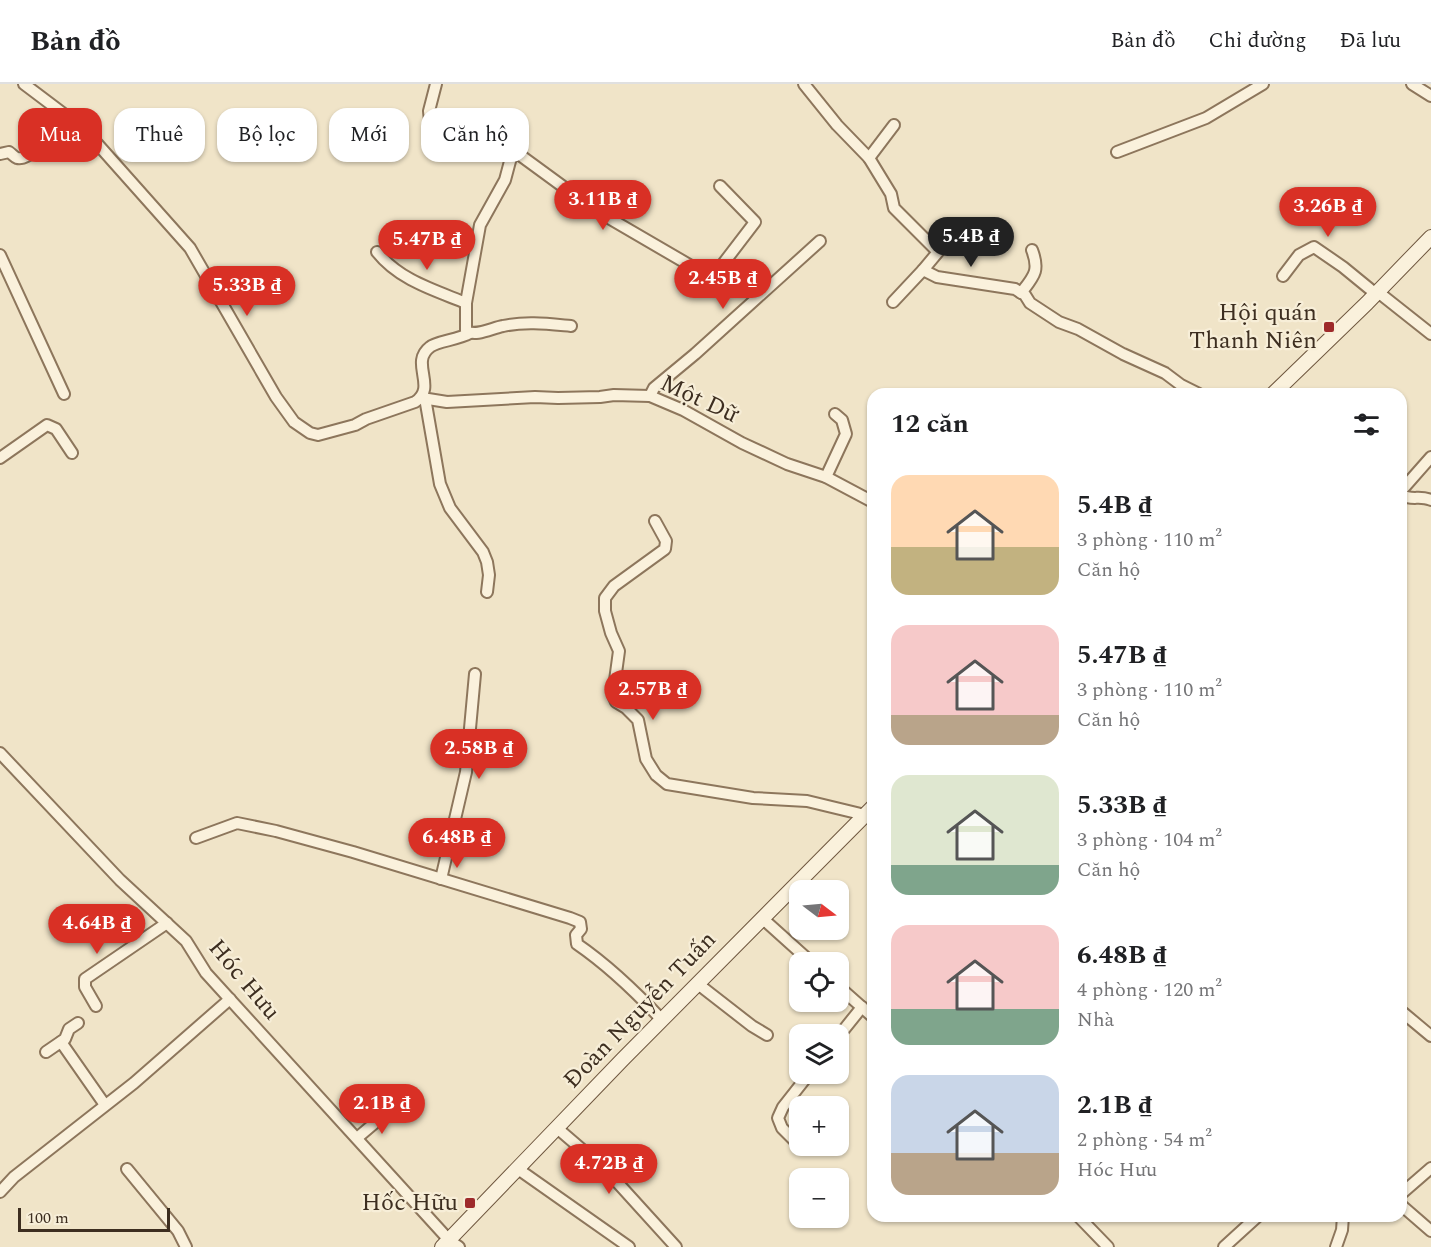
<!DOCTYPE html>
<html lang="vi">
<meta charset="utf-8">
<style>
:root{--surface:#fff;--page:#f6f6f6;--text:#202124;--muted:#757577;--line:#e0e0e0;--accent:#d93025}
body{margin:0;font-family:Spectral,serif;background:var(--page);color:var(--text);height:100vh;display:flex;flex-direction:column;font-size:22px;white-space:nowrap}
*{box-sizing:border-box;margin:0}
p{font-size:20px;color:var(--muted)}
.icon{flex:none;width:33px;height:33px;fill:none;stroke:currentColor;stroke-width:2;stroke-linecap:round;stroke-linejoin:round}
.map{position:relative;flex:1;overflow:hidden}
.drawer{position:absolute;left:867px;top:304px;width:540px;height:834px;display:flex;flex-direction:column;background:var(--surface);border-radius:18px;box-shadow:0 2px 4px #0004}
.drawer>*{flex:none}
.top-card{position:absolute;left:18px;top:24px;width:570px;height:54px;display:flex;gap:12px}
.needle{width:39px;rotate:106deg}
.tools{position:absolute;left:789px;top:796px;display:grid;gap:12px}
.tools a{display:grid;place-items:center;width:60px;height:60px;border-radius:12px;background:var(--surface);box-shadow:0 2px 4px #0004;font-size:30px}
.scale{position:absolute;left:18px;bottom:15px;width:152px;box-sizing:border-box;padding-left:6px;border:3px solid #3d2e20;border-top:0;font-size:16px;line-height:21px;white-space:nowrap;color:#3d2e20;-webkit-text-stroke:4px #f7eed8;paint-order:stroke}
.price{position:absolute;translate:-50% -51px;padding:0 14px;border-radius:21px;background:var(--accent);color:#fff;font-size:20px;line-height:39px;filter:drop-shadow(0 2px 3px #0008)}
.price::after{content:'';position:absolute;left:50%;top:36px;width:18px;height:14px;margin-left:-9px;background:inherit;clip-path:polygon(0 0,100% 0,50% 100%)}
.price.on{background:#222;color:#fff}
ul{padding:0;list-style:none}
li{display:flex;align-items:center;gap:18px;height:150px;padding:0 24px}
li span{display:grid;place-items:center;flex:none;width:168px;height:120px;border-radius:18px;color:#555}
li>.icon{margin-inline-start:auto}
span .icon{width:72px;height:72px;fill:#fffc;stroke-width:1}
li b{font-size:26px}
h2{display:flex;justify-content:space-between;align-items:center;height:72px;padding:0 24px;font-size:26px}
.pill{padding:0 21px;border-radius:18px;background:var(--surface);box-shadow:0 2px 4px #0004;font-size:21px;line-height:54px}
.pill.on{background:var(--accent);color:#fff}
header{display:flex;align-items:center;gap:36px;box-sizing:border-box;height:84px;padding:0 30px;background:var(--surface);border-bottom:2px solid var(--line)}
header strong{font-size:28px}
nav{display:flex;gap:33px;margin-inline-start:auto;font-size:21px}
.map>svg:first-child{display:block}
</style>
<header>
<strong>Bản đồ</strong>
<nav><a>Bản đồ</a><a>Chỉ đường</a><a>Đã lưu</a></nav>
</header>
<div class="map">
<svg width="1431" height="1163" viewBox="0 0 1431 1163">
<rect width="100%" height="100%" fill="#f0e4c8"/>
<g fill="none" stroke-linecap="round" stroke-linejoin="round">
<g stroke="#8d765c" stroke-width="14">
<g id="street">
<path d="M 24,0 L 85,46 L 190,164 L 276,313 L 294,338 L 310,349 L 318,351 L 355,341 L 366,335 L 415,318 C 438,303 409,279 430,263 C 437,257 458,256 470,249"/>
<polyline points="436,0 429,27 431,48 442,50 486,43 494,49 501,61 513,66 595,126 710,193 716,189 755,138 720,102"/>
<polyline points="804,0 837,41 869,74 891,110 894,124 938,168 923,186 937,193 1015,205 1025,211 1030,219 1059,238 1078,245 1123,270 1165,289 1181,301 1199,310"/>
<polyline points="1412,0 1431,12"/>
<path d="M 513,66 L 505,96 L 480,141 L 466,219 L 466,247 C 476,253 492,244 503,242 C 526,237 549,240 571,242"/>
<polyline points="1117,68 1206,34 1263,0"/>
<path d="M 0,70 L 9,68 C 12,70 14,73 17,74 C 31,78 59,43 68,33"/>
<polyline points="869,74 894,41"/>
<path d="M 377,168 C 399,196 434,206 466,219"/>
<polyline points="0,171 64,310"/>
<polyline points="1283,192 1299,171 1314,163 1343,183 1376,210"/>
<polyline points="1378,208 1431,250"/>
<path d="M 1021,209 C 1034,192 1040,187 1032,166"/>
<polyline points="893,218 923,186"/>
<polyline points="650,312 654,304 695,270 820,157"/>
<polyline points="422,314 447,318 535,313 558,314 600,313 614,311 650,312 683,326 742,359 787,380 826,393 873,418"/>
<polyline points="425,314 440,400 450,424 483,468 487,478 489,491 487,508"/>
<polyline points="0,374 47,341 56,345 72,369"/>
<polyline points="826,393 846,350 842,336 835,330"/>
<polyline points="1401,407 1431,373"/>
<path d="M 1401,411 C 1412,417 1420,411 1431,416"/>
<polyline points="655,437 666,457 665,465 614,502 605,514 605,527 611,549 619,567 613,611 616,618 626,624 638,636 646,675 656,691 667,700 753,714 807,717 865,731"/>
<polyline points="0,669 120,796 186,857 206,889 449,1156 459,1163"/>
<path d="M 196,754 L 237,739 L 276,747 L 353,768 L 570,834 L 580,838 L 581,845 L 576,851 L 577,860 C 609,882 635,907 662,936"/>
<polyline points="441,795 466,688 475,590"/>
<polyline points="762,834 812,879"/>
<polyline points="698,900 752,942 767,951"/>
<polyline points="838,902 873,933"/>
<polyline points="96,922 85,903 85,895 167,839"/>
<polyline points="1401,927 1431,952"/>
<polyline points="838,953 862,923"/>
<polyline points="61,958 105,1021"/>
<polyline points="46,968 65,955 69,945 78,939"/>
<polyline points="557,1044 607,1087 676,1163"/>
<polyline points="357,1054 390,1026"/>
<polyline points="801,1063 782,1044 778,1034 783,1023 809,990"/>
<polyline points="127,1085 178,1147 186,1163"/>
<polyline points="518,1085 629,1163"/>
<polyline points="0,1108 14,1093 134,999 230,915"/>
<polyline points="1401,1110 1431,1084"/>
<polyline points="1401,1121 1431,1147"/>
<polyline points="1078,1132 1108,1163"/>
<polyline points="1224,1163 1258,1132"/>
<polyline points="1336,1163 1342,1146 1343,1132"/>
</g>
</g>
<g stroke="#6f573f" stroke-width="16">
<g id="secondary">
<polyline points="1273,310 1367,219 1431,153"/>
<polyline points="442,1163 623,975 873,723"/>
</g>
</g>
<use href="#street" stroke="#faf1dc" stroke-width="10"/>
<use href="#secondary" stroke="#faf1dc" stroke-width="14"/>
</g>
<g fill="#9e2a2b" stroke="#f7eed8" stroke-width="2">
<rect x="1323" y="237" width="12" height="12" rx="3"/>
<rect x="464" y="1113" width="12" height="12" rx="3"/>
</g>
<g text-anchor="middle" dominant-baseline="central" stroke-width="4.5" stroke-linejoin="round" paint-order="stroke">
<g font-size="24" fill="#3d2e20" stroke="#f7eed8" text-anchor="end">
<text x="1317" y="229">Hội quán<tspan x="1317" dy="28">Thanh Niên</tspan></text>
<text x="458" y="1119">Hốc Hữu</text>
</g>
<g font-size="24" fill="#3d2e20" stroke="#f7eed8">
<text transform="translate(699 315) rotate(25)">Một Dữ</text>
<text transform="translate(244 896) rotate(50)">Hóc Hưu</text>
<text transform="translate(640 926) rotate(-46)">Đoàn Nguyễn Tuấn</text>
</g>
</g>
</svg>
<div class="tools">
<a><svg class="needle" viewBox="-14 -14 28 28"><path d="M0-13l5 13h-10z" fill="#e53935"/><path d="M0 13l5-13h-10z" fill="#757577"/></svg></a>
<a><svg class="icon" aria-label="locate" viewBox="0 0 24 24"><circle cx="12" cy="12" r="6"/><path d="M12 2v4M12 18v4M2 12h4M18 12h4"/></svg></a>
<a><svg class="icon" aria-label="layers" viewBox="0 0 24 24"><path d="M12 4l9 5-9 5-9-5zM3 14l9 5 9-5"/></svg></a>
<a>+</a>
<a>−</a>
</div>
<div class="scale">100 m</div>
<b class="price" style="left:603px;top:147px">3.11B ₫</b>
<b class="price" style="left:1328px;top:154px">3.26B ₫</b>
<b class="price on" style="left:971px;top:184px">5.4B ₫</b>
<b class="price" style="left:427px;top:187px">5.47B ₫</b>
<b class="price" style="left:723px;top:226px">2.45B ₫</b>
<b class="price" style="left:247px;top:233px">5.33B ₫</b>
<b class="price" style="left:653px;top:637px">2.57B ₫</b>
<b class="price" style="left:479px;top:696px">2.58B ₫</b>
<b class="price" style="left:457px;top:785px">6.48B ₫</b>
<b class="price" style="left:97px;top:871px">4.64B ₫</b>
<b class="price" style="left:382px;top:1051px">2.1B ₫</b>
<b class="price" style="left:609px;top:1111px">4.72B ₫</b>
<div class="top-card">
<a class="pill on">Mua</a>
<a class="pill">Thuê</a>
<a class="pill">Bộ lọc</a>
<a class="pill">Mới</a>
<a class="pill">Căn hộ</a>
</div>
<section class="drawer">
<h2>12 căn<svg class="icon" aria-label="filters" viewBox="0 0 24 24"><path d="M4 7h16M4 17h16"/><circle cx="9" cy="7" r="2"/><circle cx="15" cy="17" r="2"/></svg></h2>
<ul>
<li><span style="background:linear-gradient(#ffd9b3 60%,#c2b280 0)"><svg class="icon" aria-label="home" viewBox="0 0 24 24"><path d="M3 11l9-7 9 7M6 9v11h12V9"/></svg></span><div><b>5.4B ₫</b><p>3 phòng · 110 m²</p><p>Căn hộ</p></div></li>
<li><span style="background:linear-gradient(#f6c9c9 75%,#b9a48a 0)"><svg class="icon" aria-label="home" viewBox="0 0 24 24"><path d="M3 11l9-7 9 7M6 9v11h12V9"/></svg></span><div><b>5.47B ₫</b><p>3 phòng · 110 m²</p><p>Căn hộ</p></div></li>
<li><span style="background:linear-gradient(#dfe7d0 75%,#7fa58c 0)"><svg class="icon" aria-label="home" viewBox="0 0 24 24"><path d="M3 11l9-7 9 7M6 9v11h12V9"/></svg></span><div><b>5.33B ₫</b><p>3 phòng · 104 m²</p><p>Căn hộ</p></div></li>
<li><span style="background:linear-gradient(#f6c9c9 70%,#7fa58c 0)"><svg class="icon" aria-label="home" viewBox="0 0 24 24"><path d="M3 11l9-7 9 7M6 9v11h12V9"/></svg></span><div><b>6.48B ₫</b><p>4 phòng · 120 m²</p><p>Nhà</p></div></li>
<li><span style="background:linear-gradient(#c9d6e8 65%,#b9a48a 0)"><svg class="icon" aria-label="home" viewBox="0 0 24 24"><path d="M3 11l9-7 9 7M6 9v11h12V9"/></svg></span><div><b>2.1B ₫</b><p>2 phòng · 54 m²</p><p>Hóc Hưu</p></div></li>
</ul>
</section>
</div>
